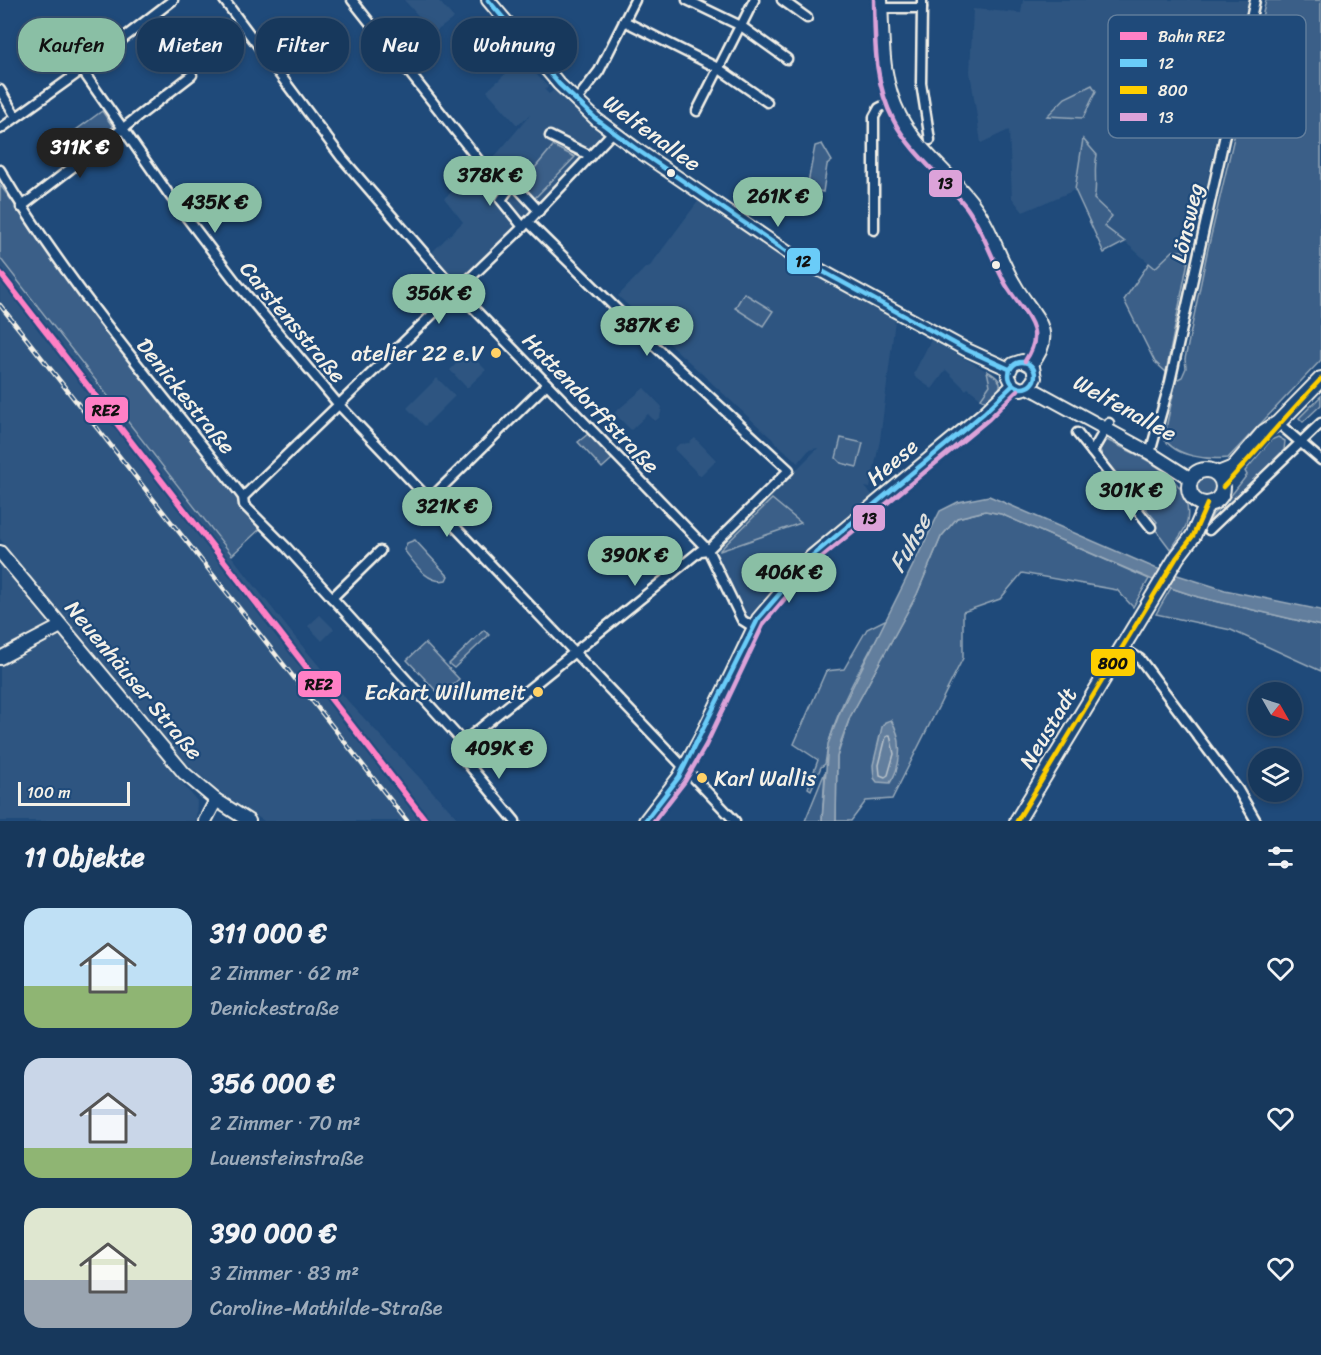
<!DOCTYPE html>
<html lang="de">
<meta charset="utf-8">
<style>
:root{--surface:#17385c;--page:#244365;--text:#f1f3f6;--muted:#9eacbb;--line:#365272;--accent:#8abfa5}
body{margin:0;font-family:Sriracha,sans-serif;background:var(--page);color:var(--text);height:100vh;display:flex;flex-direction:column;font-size:22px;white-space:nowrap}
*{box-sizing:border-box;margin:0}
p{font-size:20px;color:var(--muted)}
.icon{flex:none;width:33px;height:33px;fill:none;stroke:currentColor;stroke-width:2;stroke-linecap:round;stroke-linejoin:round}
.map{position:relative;height:821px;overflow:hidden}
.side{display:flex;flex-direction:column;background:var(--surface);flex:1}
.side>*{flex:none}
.guide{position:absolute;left:18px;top:18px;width:600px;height:54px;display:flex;gap:12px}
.needle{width:39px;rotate:129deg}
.tools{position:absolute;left:1248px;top:682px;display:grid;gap:12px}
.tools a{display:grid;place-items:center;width:54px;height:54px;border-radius:50%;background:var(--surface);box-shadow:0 3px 9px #0003,0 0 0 2px var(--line);font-size:30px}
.scale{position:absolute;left:18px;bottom:15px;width:112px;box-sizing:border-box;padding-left:6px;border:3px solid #f4f1e8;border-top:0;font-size:16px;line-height:21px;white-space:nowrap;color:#f4f1e8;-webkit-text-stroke:4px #1f4a7a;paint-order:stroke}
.price{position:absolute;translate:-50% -51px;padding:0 14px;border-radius:21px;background:var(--accent);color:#111;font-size:20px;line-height:39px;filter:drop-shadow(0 2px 3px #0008)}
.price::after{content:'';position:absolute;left:50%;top:36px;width:18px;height:14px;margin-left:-9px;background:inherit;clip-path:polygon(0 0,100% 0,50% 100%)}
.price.selected{background:#222;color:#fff}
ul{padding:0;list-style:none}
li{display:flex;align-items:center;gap:18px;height:150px;padding:0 24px}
li span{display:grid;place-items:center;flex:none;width:168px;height:120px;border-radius:18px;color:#555}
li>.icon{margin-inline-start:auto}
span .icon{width:72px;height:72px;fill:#fffc;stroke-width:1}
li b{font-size:26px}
h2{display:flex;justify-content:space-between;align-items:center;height:72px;padding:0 24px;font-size:26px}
.pill{padding:0 21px;border-radius:24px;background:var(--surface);box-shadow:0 3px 9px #0003,0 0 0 2px var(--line);font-size:21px;line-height:54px}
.pill.selected{background:var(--accent);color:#111}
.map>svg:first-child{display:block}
</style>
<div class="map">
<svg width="1321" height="821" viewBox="0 0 1321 821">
<rect width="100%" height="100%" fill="#1f4a7a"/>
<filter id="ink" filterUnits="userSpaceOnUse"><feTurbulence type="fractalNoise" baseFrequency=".0167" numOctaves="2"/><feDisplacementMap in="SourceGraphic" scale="12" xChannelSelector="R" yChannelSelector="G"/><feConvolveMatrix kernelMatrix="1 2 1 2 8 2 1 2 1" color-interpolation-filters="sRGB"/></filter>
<g filter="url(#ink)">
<g fill="#2d5581">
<polygon points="404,0 438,0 454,18 434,33"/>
<polygon points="1023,0 1248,0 1170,345 1173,347 1166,372 1155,362 1124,300 1149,263 1125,242 1104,253 1075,190 1023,212 1012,198 1009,130 981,143 970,72 973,9 1021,13"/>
<polygon points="527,64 548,87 545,90 549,94 555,89 601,128 603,140 522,225 457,285 430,254 463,222 444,198 463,183 472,183 530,115 517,125 487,91 515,65 520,70"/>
<polygon points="699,200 785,256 895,320 880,440 870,488 865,487 875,498 757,614 751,616 742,612 717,559 716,550 818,448 809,450 798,463 618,296 645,268 650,266"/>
<polygon points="0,260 294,636 348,701 460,821 264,821 219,792 185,762 66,621 0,539"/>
<polygon points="931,340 996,376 1000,389 987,403 968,388 966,390 946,370 932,389 915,377 914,373"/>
<polygon points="468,352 486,370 467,388 450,370"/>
<polygon points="437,378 455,396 425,426 407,408"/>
<polygon points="644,388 662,407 660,417 655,421 648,414 631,430 614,413"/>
<polygon points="695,438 716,460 700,476 674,449 679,444 689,443"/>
<polygon points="0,562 197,801 196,821 0,821"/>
<polygon points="320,615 334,629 322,641 308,626"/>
</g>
<g fill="#3a5f88" stroke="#97a8b8" stroke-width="1.5">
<path d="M 1266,0 L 1321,0 L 1321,360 L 1228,458 C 1208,460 1175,457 1164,438 L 1176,380 L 1182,377 L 1186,368 L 1185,359 L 1207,253 Z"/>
<polygon points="1092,85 1096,91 1083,118 1047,116 1065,98"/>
<polygon points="102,111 113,127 84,149 72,133"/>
<path d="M 1083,139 L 1097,155 C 1093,172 1098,183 1094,199 L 1112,216 L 1104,226 L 1125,242 L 1104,253 L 1075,190 Z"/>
<polygon points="822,144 832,161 827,165 823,192 807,188 815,146"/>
<polygon points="553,146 575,157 534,199 519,187"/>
<polygon points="0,185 236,496 240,506 260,529 232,555 0,258"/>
<polygon points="1173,251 1182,251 1189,256 1166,372 1155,362 1124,300 1149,263 1155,268"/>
<polygon points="744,293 773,311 763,326 735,308"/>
<path d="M 987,371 C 1008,382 1001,390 987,403 L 981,398 L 990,385 Z"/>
<polygon points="1321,396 1321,405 1303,422 1299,418"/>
<polygon points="588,434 612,459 602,468 578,442"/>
<polygon points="1278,437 1285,441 1284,450 1207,527 1213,514 1226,502 1247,475 1245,471 1271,440"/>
<polygon points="841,438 863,443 857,467 841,463 836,458"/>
<path d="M 1105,439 C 1137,456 1195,475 1187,522 C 1186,530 1175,542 1171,550 L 1153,526 L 1157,522 L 1104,459 L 1100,450 Z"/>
<circle cx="1206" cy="487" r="11"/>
<polygon points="772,499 801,523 720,551 720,550"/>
<polygon points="986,511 1001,514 1149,579 1133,607 1117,590 1022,573 1000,599 963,612 963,658 892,799 866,801 851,821 836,821 837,757 850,717 917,594 941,537 957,518"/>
<path d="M 415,540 L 448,576 L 446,580 C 427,585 414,562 404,550 L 407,543 Z"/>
<polygon points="1171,588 1198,597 1321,626 1321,671 1231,630 1156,614"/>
<path d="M 887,619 C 864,664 831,713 825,764 L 821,767 L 811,790 L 808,788 L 818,760 L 794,744 L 826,671 L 844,669 L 867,629 Z"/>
<polygon points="484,630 489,635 454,668 449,664"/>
<polygon points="425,643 459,679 441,696 407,660"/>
<polygon points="825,772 822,821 805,821"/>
</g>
<g fill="#627e9d" stroke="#9cacbb" stroke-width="1.5">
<polygon points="989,496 1155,568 1225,590 1321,610 1321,626 1198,597 1171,588 1001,514 985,511 957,518 941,537 917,594 850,717 841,741 837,757 836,821 822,821 828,744 840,712 940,511 958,502"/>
<path d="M 891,720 C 903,738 902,765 890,783 L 877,782 L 874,778 L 873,765 L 882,727 L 885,722 Z"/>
</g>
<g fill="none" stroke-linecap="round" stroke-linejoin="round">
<polygon stroke="#bac3ca" stroke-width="1.5" points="890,735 894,754 888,775 885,777 880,775 879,765 886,737"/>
<g stroke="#f4f1e8" stroke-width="13">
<g id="street">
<polyline points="224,0 342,158 456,290 708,550"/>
<polyline points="352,0 484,167 494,174"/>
<polyline points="687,0 741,26 787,59"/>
<polyline points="782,0 807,18"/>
<polyline points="882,8 922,8 922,0"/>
<polyline points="922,8 921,83 930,140"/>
<polyline points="624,21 718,68 767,102"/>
<polyline points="741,26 754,0"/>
<polyline points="82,70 168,193 235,281 339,405 735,821"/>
<polyline points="0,90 16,117"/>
<polyline points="576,101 599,71 635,0"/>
<polyline points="697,111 740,26"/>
<polyline points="0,129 82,70 173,0"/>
<polyline points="550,136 591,156"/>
<path d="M 0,170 C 69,287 160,390 243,497 L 244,505 L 286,547 L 463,742"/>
<polyline points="513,183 501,200 523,227"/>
<polyline points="513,183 539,211"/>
<polyline points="21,207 192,75"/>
<polyline points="528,222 644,336 789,470 708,550 742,620 753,627"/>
<polyline points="874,230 874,117 879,108 893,101"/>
<polyline points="1278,423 1321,460"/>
<polyline points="1077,433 1151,527"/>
<polyline points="1092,452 1109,423"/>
<polyline points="1150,453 1170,382 1255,0"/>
<polyline points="243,497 523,227 613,132"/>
<polyline points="429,500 547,384"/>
<polyline points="1209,530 1321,423"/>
<polyline points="332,598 380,551"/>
<polyline points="1121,647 1140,659 1238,790 1256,821"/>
<polyline points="463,742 700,551 708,550"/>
<polyline points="463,742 459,753 515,821"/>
</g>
</g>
<g stroke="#f4f1e8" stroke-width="16">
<g id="secondary">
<polyline points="488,0 559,84 596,119 639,151 787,252 965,349 1009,369"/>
<path d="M 881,0 C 883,41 881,79 900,116 C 918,151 950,173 973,204 C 992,229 999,259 1015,285 C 1031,314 1060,331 1031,365"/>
<polyline points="1028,387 1035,378 1033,367 1022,361 1013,364 1008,375 1013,385 1021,389 1028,387 1038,392 1150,453 1191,479"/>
<polyline points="0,552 184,773 216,800 249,821"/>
<polyline points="0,658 61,626"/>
<polyline points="205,821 216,800"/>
<polyline points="645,821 679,777 699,741 758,619 812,556 984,413 1013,385"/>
</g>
</g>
<g stroke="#f4f1e8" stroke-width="18">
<g id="primary">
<circle cx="1206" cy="487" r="17"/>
<polyline points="1218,474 1233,468 1264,432 1278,423 1321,379"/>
<polyline points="1017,821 1177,557 1193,536 1207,504"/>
</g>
</g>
<use href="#street" stroke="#1f4a7a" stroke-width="8"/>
<use href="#secondary" stroke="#1f4a7a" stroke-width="12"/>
<use href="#primary" stroke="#1f4a7a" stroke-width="14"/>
<g stroke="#f4f1e8" stroke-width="4.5">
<polyline id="rail" points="0,305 407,821"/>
</g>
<use href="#rail" stroke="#1f4a7a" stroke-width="2" stroke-dasharray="7" stroke-linecap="butt"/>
<g stroke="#1f4a7a" stroke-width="9">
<g id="bus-1">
<polyline points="488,0 559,84 596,119 639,151 787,252 965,349 1009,369"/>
<circle cx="1022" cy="375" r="13"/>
<polyline points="645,821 679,777 758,619 812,556 984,413 1013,385"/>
</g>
</g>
<g stroke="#1f4a7a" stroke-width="9">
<g id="bus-2">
<path d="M 1223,487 C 1257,451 1287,414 1321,379"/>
<polyline points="1017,821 1177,557 1193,536 1207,504"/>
</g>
</g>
<g stroke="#1f4a7a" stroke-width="9">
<g id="bus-3">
<path d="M 874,0 C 875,41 874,84 894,121 C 912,155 944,178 967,208 C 984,232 992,260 1006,285 C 1023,314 1048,328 1025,361"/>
<polyline points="654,821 685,781 706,745 764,623 817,561 989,419 1018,390"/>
</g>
</g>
<use href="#bus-1" stroke="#6accf8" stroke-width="4.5"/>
<use href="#bus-2" stroke="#fece00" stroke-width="4.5"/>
<use href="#bus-3" stroke="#dca2d9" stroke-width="4.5"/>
<g stroke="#1f4a7a" stroke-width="10">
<polyline id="rail-1" points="0,273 426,821"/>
</g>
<use href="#rail-1" stroke="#ff80c5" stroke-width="6"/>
</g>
</g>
<g fill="#f4f1e8" stroke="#1f4a7a" stroke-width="2">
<circle cx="671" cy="173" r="5"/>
<circle cx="996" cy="265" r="5"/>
</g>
<g fill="#ffd166" stroke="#1f4a7a" stroke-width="2">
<circle cx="496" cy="353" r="6"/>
<circle cx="538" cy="692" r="6"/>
<circle cx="702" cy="778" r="6"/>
</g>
<g text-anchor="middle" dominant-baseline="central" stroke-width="4.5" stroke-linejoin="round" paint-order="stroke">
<g font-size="22" fill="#f4f1e8" stroke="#1f4a7a">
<text transform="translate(652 133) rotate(36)">Welfenallee</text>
<text transform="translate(1187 223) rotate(-77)">Lönsweg</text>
<text transform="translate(293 322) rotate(50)">Carstensstraße</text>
<text transform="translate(186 396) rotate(51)">Denickestraße</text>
<text transform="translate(591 403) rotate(46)">Hattendorffstraße</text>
<text transform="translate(1125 408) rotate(29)">Welfenallee</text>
<text transform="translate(892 462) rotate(-40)">Heese</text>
<text transform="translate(134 680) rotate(50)">Neuenhäuser Straße</text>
<text transform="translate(1048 728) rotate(-59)">Neustadt</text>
</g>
<g font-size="22" fill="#f4f1e8" stroke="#1f4a7a" text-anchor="end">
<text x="484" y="353">atelier 22 e.V</text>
<text x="526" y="692">Eckart Willumeit</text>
<text x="714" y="778" text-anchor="start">Karl Wallis</text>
</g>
<g font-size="24" font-style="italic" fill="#dee0dd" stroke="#1f4a7a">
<text transform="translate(910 543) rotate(-61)">Fuhse</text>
</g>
</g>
<rect x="1108" y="15" width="198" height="123" rx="9" fill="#1f4a7a" stroke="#5f7c9b" stroke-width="1.5"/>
<rect x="1120" y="32" width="27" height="8" fill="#ff80c5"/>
<rect x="1120" y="59" width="27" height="8" fill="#6accf8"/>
<rect x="1120" y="86" width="27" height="8" fill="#fece00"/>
<rect x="1120" y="113" width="27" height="8" fill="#dca2d9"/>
<g font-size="16" fill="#f4f1e8">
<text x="1158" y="42">Bahn RE2</text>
<text x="1158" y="69">12</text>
<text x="1158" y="96">800</text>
<text x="1158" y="123">13</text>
</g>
<g stroke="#1f4a7a" stroke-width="2">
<rect x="928" y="169" width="35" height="29" rx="6" fill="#dca2d9"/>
<rect x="786" y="247" width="35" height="28" rx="6" fill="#6accf8"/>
<rect x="84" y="396" width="45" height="28" rx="6" fill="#ff80c5"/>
<rect x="852" y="504" width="34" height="28" rx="6" fill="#dca2d9"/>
<rect x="1090" y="648" width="46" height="29" rx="6" fill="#fece00"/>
<rect x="297" y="670" width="45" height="28" rx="6" fill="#ff80c5"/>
</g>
<g font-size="16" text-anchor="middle" font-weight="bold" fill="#111">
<text x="945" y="189">13</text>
<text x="803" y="267">12</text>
<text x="106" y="416">RE2</text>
<text x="869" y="524">13</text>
<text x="1113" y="669">800</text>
<text x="319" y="690">RE2</text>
</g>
</svg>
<div class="tools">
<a><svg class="needle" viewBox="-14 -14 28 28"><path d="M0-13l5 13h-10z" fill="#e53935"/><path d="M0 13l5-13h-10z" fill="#9eacbb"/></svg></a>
<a><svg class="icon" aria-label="layers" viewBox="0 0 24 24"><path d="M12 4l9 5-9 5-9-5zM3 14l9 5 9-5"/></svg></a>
</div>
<div class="scale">100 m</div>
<b class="price selected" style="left:80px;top:179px">311K €</b>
<b class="price" style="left:490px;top:207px">378K €</b>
<b class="price" style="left:778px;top:228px">261K €</b>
<b class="price" style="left:215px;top:234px">435K €</b>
<b class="price" style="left:439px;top:325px">356K €</b>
<b class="price" style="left:647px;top:357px">387K €</b>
<b class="price" style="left:1131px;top:522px">301K €</b>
<b class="price" style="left:447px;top:538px">321K €</b>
<b class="price" style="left:635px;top:587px">390K €</b>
<b class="price" style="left:789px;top:604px">406K €</b>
<b class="price" style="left:499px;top:780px">409K €</b>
<div class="guide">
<a class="pill selected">Kaufen</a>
<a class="pill">Mieten</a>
<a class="pill">Filter</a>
<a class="pill">Neu</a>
<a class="pill">Wohnung</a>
</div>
</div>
<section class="side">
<h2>11 Objekte<svg class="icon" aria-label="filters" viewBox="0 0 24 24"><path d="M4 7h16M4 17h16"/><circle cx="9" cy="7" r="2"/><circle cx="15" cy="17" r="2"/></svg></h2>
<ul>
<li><span style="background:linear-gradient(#bfe0f5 65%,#8fb573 0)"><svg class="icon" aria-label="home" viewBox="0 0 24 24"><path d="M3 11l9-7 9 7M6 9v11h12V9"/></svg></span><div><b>311 000 €</b><p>2 Zimmer · 62 m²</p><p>Denickestraße</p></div><svg class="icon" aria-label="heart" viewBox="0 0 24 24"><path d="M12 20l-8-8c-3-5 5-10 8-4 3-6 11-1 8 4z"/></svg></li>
<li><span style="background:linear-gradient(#c9d6e8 75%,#8fb573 0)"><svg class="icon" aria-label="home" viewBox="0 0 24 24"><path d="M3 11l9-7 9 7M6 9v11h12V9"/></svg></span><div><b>356 000 €</b><p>2 Zimmer · 70 m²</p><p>Lauensteinstraße</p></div><svg class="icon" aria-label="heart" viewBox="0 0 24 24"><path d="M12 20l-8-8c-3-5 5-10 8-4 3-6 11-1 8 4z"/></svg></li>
<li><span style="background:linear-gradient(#dfe7d0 60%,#9aa5b1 0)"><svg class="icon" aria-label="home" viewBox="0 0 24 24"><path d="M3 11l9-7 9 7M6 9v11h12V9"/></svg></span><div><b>390 000 €</b><p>3 Zimmer · 83 m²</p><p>Caroline-Mathilde-Straße</p></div><svg class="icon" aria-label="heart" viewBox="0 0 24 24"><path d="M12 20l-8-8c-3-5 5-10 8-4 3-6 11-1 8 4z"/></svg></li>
</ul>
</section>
